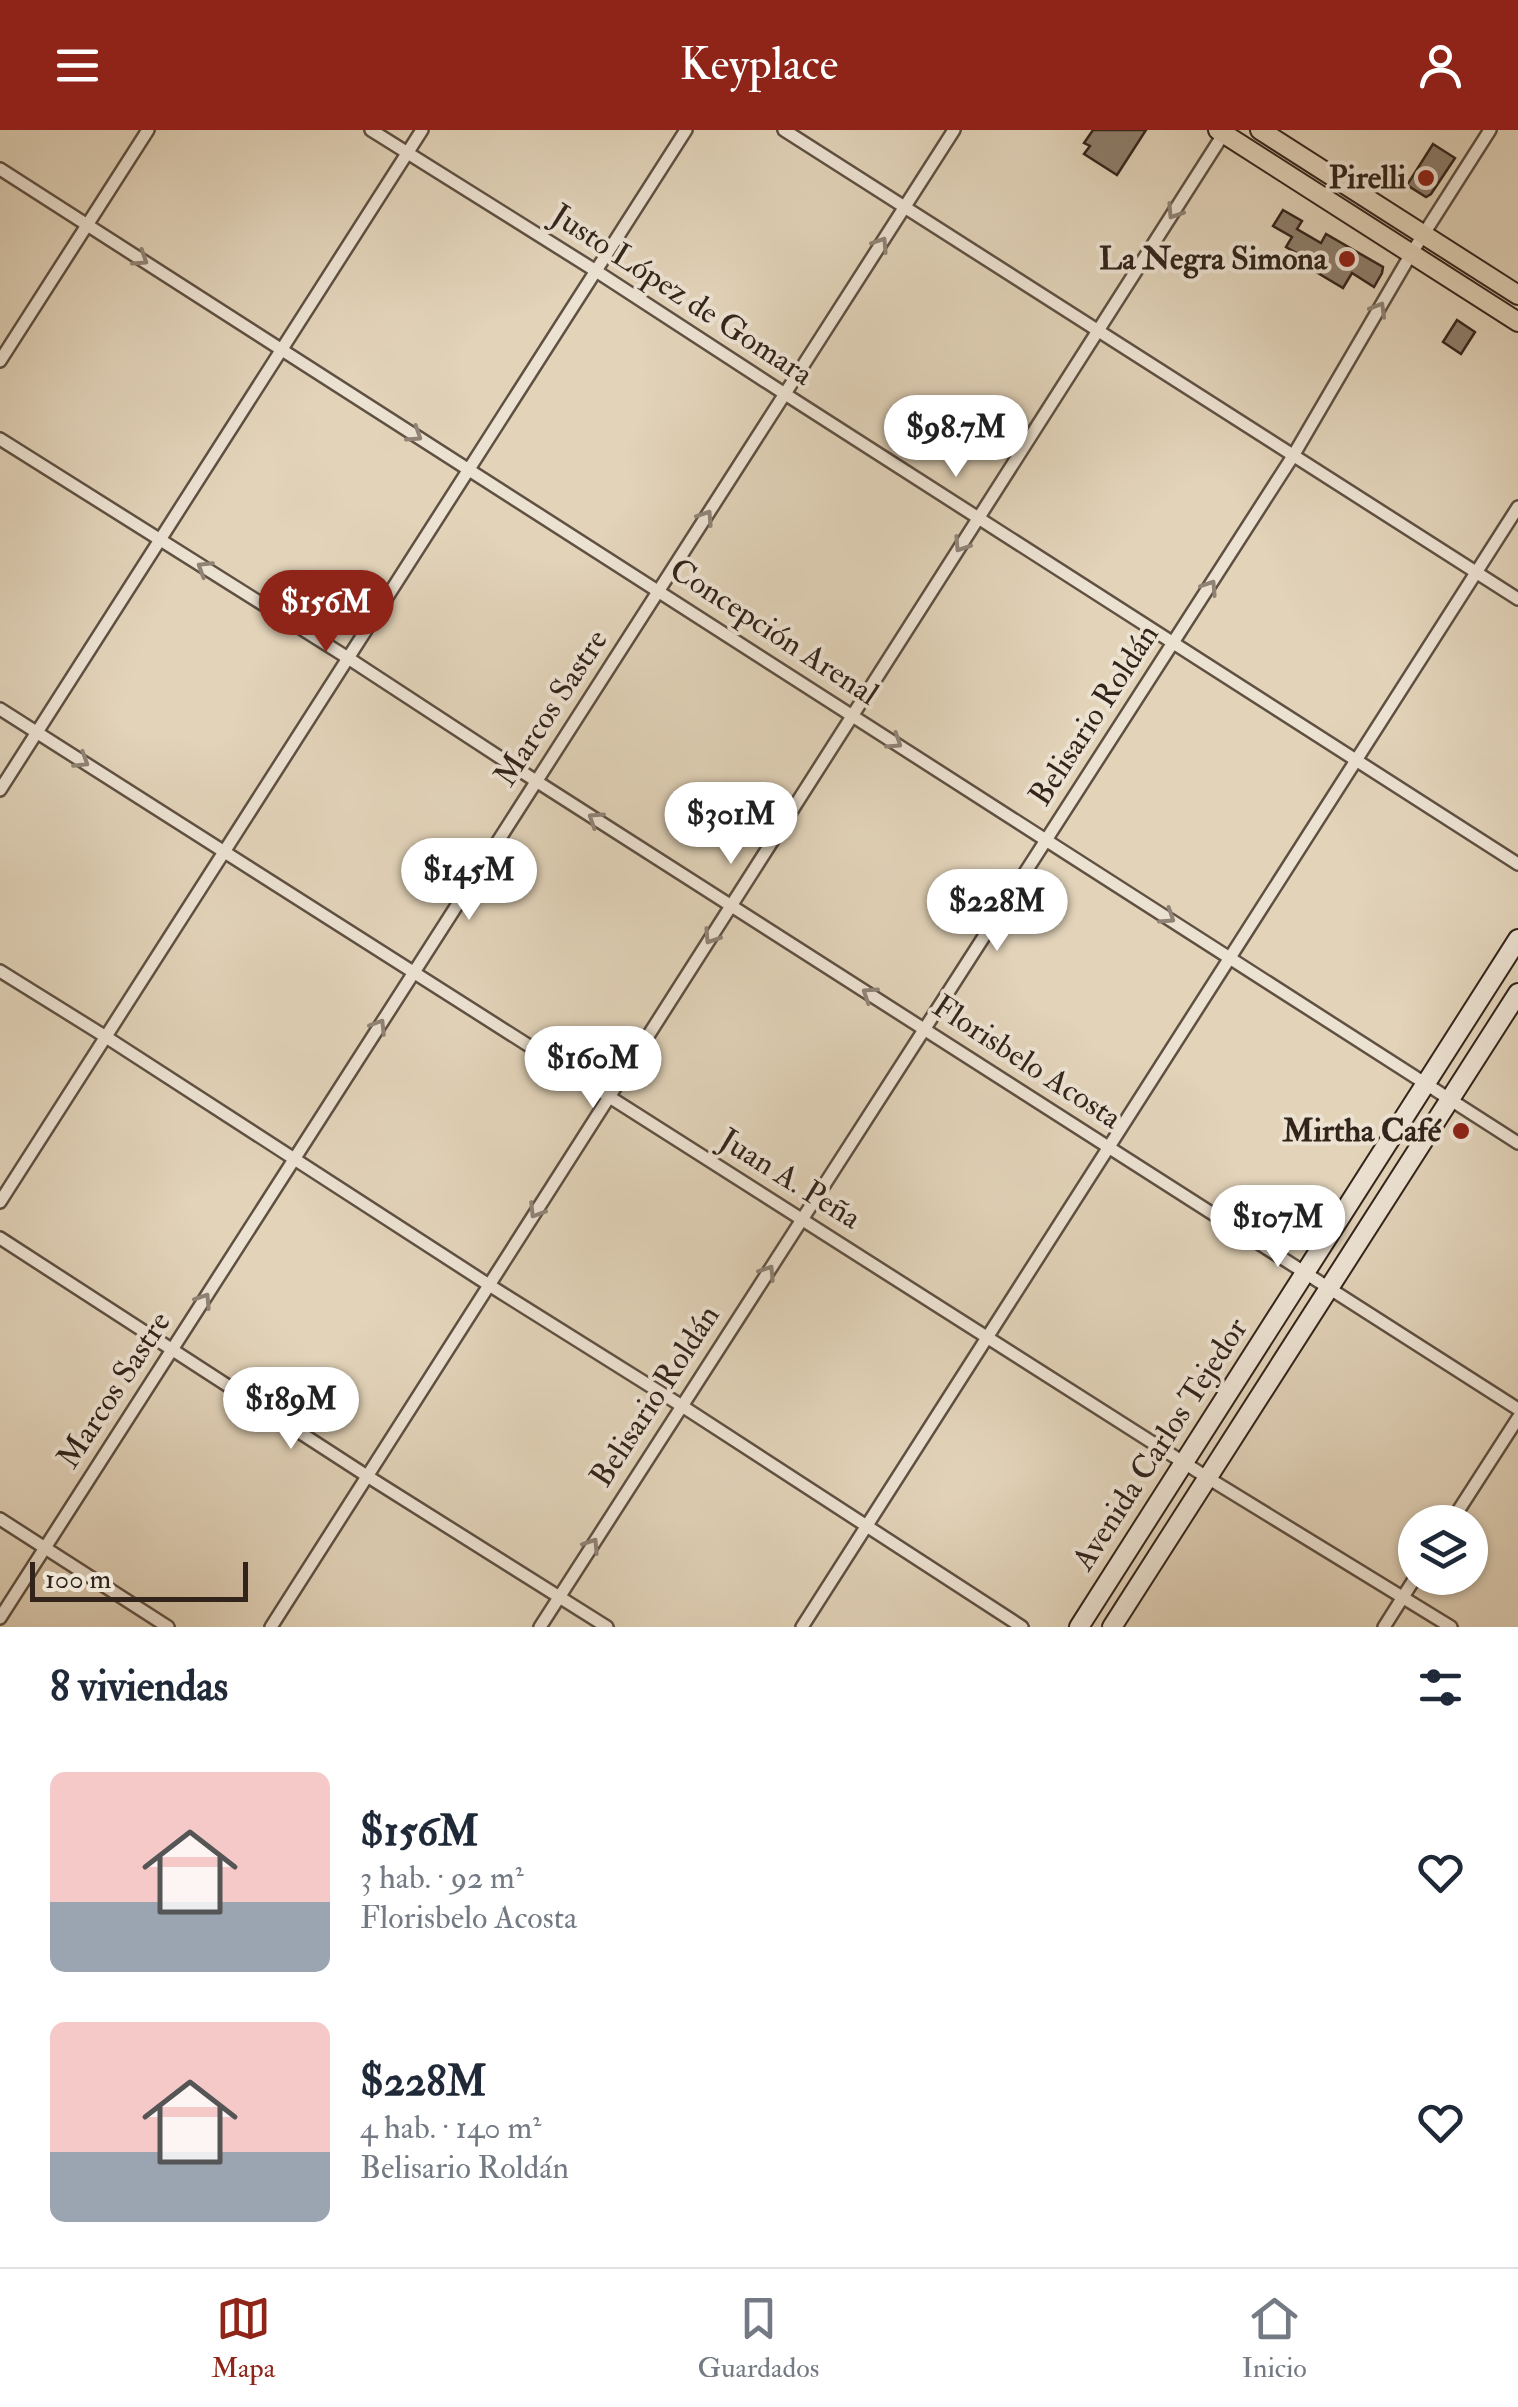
<!DOCTYPE html>
<html lang="es">
<meta charset="utf-8">
<style>
:root{--surface:#fff;--page:#f6f6f7;--text:#1f2937;--muted:#747a83;--line:#e0e1e3;--accent:#8f2418}
body{margin:0;font-family:"IM FELL Double Pica",serif;background:var(--page);color:var(--text);height:100vh;display:flex;flex-direction:column;font-size:38px;white-space:nowrap}
*{box-sizing:border-box;margin:0}
p{font-size:32px;color:var(--muted)}
.icon{flex:none;width:55px;height:55px;fill:none;stroke:currentColor;stroke-width:2;stroke-linecap:round;stroke-linejoin:round}
.map{position:relative;height:1497px;overflow:hidden}
.details{display:flex;flex-direction:column;background:var(--surface);flex:1}
.details>*{flex:none}
.controls{position:absolute;left:1398px;top:1375px;display:grid;gap:20px}
.controls a{display:grid;place-items:center;width:90px;height:90px;border-radius:50%;background:var(--surface);box-shadow:0 2px 8px #0004;font-size:50px}
.scale{position:absolute;left:30px;bottom:25px;width:218px;box-sizing:border-box;padding-left:10px;border:5px solid #33241b;border-top:0;font-size:28px;line-height:35px;white-space:nowrap;color:#33241b;-webkit-text-stroke:8px #ece2d2;paint-order:stroke}
.price{position:absolute;translate:-50% -85px;padding:0 22px;border-radius:35px;background:#fff;color:#222;font-size:32px;line-height:65px;filter:drop-shadow(0 2px 5px #0008)}
.price::after{content:'';position:absolute;left:50%;top:60px;width:30px;height:22px;margin-left:-15px;background:inherit;clip-path:polygon(0 0,100% 0,50% 100%)}
.price.current{background:var(--accent);color:#fff}
ul{padding:0;list-style:none}
li{display:flex;align-items:center;gap:30px;height:250px;padding:0 50px}
li span{display:grid;place-items:center;flex:none;width:280px;height:200px;border-radius:15px;color:#555}
li>.icon{margin-inline-start:auto}
span .icon{width:120px;height:120px;fill:#fffc;stroke-width:1}
li b{font-size:42px}
h2{display:flex;justify-content:space-between;align-items:center;height:120px;padding:0 50px;font-size:42px}
header{display:flex;justify-content:space-between;align-items:center;height:130px;padding:0 50px;background:var(--accent);color:#fff;font-size:45px;font-weight:600}
.menu{display:flex;justify-content:space-around;align-items:center;height:140px;border-top:2px solid var(--line);background:var(--surface);font-size:28px;color:var(--muted)}
.menu a{display:grid;justify-items:center;gap:5px}
.menu .current{color:var(--accent)}
.map>svg:first-child{display:block}
</style>
<header><svg class="icon" aria-label="menu" viewBox="0 0 24 24"><path d="M4 6h16M4 12h16M4 18h16"/></svg>Keyplace<svg class="icon" aria-label="person" viewBox="0 0 24 24"><circle cx="12" cy="8" r="4"/><path d="M4 21q1-7 8-7t8 7"/></svg></header>
<div class="map">
<svg width="1518" height="1497" viewBox="0 0 1518 1497">
<rect width="100%" height="100%" fill="#e2d3b9"/>
<filter id="stains"><feTurbulence type="fractalNoise" baseFrequency=".002" numOctaves="4"/><feColorMatrix values="0 0 0 0 .2 0 0 0 0 .09 0 0 0 0 .02 0 0 0 .5 -.17"/></filter>
<radialGradient id="worn" r=".72"><stop offset=".6" stop-color="#630" stop-opacity="0"/><stop offset="1" stop-color="#630" stop-opacity=".3"/></radialGradient>
<g fill="#8e7f6d" stroke="#33241b" stroke-width="2.5">
<polygon points="1093,0 1146,0 1117,45 1084,24 1090,16 1084,13"/>
<polygon points="1433,14 1455,28 1431,64 1426,67 1407,55"/>
<polygon points="1283,80 1302,91 1297,99 1321,113 1326,104 1383,137 1382,143 1374,157 1352,143 1343,158 1301,133 1305,128 1286,117 1292,107 1273,96"/>
<polygon points="1457,190 1475,202 1461,224 1443,212"/>
</g>
<g fill="none" stroke-linecap="round" stroke-linejoin="round">
<g stroke="#5f5042" stroke-width="16">
<g id="street">
<polyline points="371,0 596,141 785,264 1518,734"/>
<polyline points="784,0 1518,469"/>
<polyline points="0,39 1518,1013"/>
<polyline points="0,231 148,0"/>
<polyline points="0,309 348,528 536,651 1518,1279"/>
<polyline points="0,579 1208,1348 1451,1497"/>
<polyline points="0,660 422,0"/>
<polyline points="0,841 106,907 489,1155 682,1276 1022,1497"/>
<polyline points="0,1072 686,0"/>
<polyline points="0,1108 367,1346 607,1497"/>
<polyline points="0,1389 168,1497"/>
<polyline points="1451,1392 1518,1288"/>
<polyline points="0,1488 954,0"/>
<polyline points="271,1497 1226,0"/>
<polyline points="540,1497 1293,326 1411,124 1490,0"/>
<polyline points="802,1497 1518,377"/>
<polyline points="1384,1497 1415,1448"/>
</g>
</g>
<g stroke="#33241b" stroke-width="22">
<g id="secondary">
<polyline points="1079,1497 1518,809"/>
<polyline points="1112,1497 1518,863"/>
</g>
</g>
<g stroke="#33241b" stroke-width="22">
<g id="primary">
<polyline points="1218,0 1518,192"/>
<polyline points="1260,0 1518,165"/>
</g>
</g>
<use href="#street" stroke="#ece2d2" stroke-width="11"/>
<use href="#secondary" stroke="#ece2d2" stroke-width="18"/>
<use href="#primary" stroke="#e2d3b9" stroke-width="18"/>
</g>
<defs><path id="oneway-chevron" d="M-2-3.5L2.5 0L-2 3.5" fill="none" stroke-width="1.6" stroke-linecap="round" stroke-linejoin="round" transform="scale(2.5)"/></defs>
<g stroke="#908376">
<use href="#oneway-chevron" transform="translate(1174 82) rotate(123)"/>
<use href="#oneway-chevron" transform="translate(881 114) rotate(-57)"/>
<use href="#oneway-chevron" transform="translate(141 129) rotate(33)"/>
<use href="#oneway-chevron" transform="translate(1379 179) rotate(-60)"/>
<use href="#oneway-chevron" transform="translate(415 305) rotate(33)"/>
<use href="#oneway-chevron" transform="translate(706 387) rotate(-57)"/>
<use href="#oneway-chevron" transform="translate(961 415) rotate(123)"/>
<use href="#oneway-chevron" transform="translate(204 438) rotate(-148)"/>
<use href="#oneway-chevron" transform="translate(1210 457) rotate(-57)"/>
<use href="#oneway-chevron" transform="translate(895 612) rotate(33)"/>
<use href="#oneway-chevron" transform="translate(82 631) rotate(32)"/>
<use href="#oneway-chevron" transform="translate(595 689) rotate(-147)"/>
<use href="#oneway-chevron" transform="translate(1168 787) rotate(33)"/>
<use href="#oneway-chevron" transform="translate(711 807) rotate(123)"/>
<use href="#oneway-chevron" transform="translate(869 864) rotate(-147)"/>
<use href="#oneway-chevron" transform="translate(379 896) rotate(-58)"/>
<use href="#oneway-chevron" transform="translate(536 1081) rotate(122)"/>
<use href="#oneway-chevron" transform="translate(768 1142) rotate(-57)"/>
<use href="#oneway-chevron" transform="translate(204 1170) rotate(-57)"/>
<use href="#oneway-chevron" transform="translate(592 1415) rotate(-57)"/>
</g>
<g fill="#8f2418" stroke="#ece2d2" stroke-width="4">
<circle cx="1426" cy="48" r="10"/>
<circle cx="1347" cy="129" r="10"/>
<circle cx="1461" cy="1001" r="10"/>
</g>
<g text-anchor="middle" dominant-baseline="central" stroke-width="8" stroke-linejoin="round" paint-order="stroke">
<g font-size="32" font-weight="bold" fill="#33241b" stroke="#ece2d2" text-anchor="end">
<text x="1406" y="48">Pirelli</text>
<text x="1327" y="129">La Negra Simona</text>
<text x="1441" y="1001">Mirtha Café</text>
</g>
<g font-size="32" fill="#33241b" stroke="#ece2d2">
<text transform="translate(682 165) rotate(33)">Justo López de Gomara</text>
<text transform="translate(774 502) rotate(33)">Concepción Arenal</text>
<text transform="translate(551 578) rotate(-57)">Marcos Sastre</text>
<text transform="translate(1094 585) rotate(-57)">Belisario Roldán</text>
<text transform="translate(1027 932) rotate(33)">Florisbelo Acosta</text>
<text transform="translate(790 1049) rotate(32)">Juan A. Peña</text>
<text transform="translate(114 1260) rotate(-57)">Marcos Sastre</text>
<text transform="translate(655 1266) rotate(-57)">Belisario Roldán</text>
<text transform="translate(1160 1314) rotate(-57)">Avenida Carlos Tejedor</text>
</g>
</g>
<rect width="100%" height="100%" filter="url(#stains)"/>
<rect width="100%" height="100%" fill="url(#worn)"/>
</svg>
<div class="controls">
<a><svg class="icon" aria-label="layers" viewBox="0 0 24 24"><path d="M12 4l9 5-9 5-9-5zM3 14l9 5 9-5"/></svg></a>
</div>
<div class="scale">100 m</div>
<b class="price" style="left:956px;top:350px">$98.7M</b>
<b class="price current" style="left:326px;top:525px">$156M</b>
<b class="price" style="left:731px;top:737px">$301M</b>
<b class="price" style="left:469px;top:793px">$145M</b>
<b class="price" style="left:997px;top:824px">$228M</b>
<b class="price" style="left:593px;top:981px">$160M</b>
<b class="price" style="left:1278px;top:1140px">$107M</b>
<b class="price" style="left:291px;top:1322px">$189M</b>
</div>
<section class="details">
<h2>8 viviendas<svg class="icon" aria-label="filters" viewBox="0 0 24 24"><path d="M4 7h16M4 17h16"/><circle cx="9" cy="7" r="2"/><circle cx="15" cy="17" r="2"/></svg></h2>
<ul>
<li><span style="background:linear-gradient(#f6c9c9 65%,#9aa5b1 0)"><svg class="icon" aria-label="home" viewBox="0 0 24 24"><path d="M3 11l9-7 9 7M6 9v11h12V9"/></svg></span><div><b>$156M</b><p>3 hab. · 92 m²</p><p>Florisbelo Acosta</p></div><svg class="icon" aria-label="heart" viewBox="0 0 24 24"><path d="M12 20l-8-8c-3-5 5-10 8-4 3-6 11-1 8 4z"/></svg></li>
<li><span style="background:linear-gradient(#f6c9c9 65%,#9aa5b1 0)"><svg class="icon" aria-label="home" viewBox="0 0 24 24"><path d="M3 11l9-7 9 7M6 9v11h12V9"/></svg></span><div><b>$228M</b><p>4 hab. · 140 m²</p><p>Belisario Roldán</p></div><svg class="icon" aria-label="heart" viewBox="0 0 24 24"><path d="M12 20l-8-8c-3-5 5-10 8-4 3-6 11-1 8 4z"/></svg></li>
</ul>
</section>
<nav class="menu">
<a class="current"><svg class="icon" aria-label="map" viewBox="0 0 24 24"><path d="M3 6l6-2 6 2 6-2v14l-6 2-6-2-6 2zM9 4v14M15 6v14"/></svg>Mapa</a>
<a><svg class="icon" aria-label="saved" viewBox="0 0 24 24"><path d="M7 4h10v16l-5-4-5 4z"/></svg>Guardados</a>
<a><svg class="icon" aria-label="home" viewBox="0 0 24 24"><path d="M3 11l9-7 9 7M6 9v11h12V9"/></svg>Inicio</a>
</nav>
